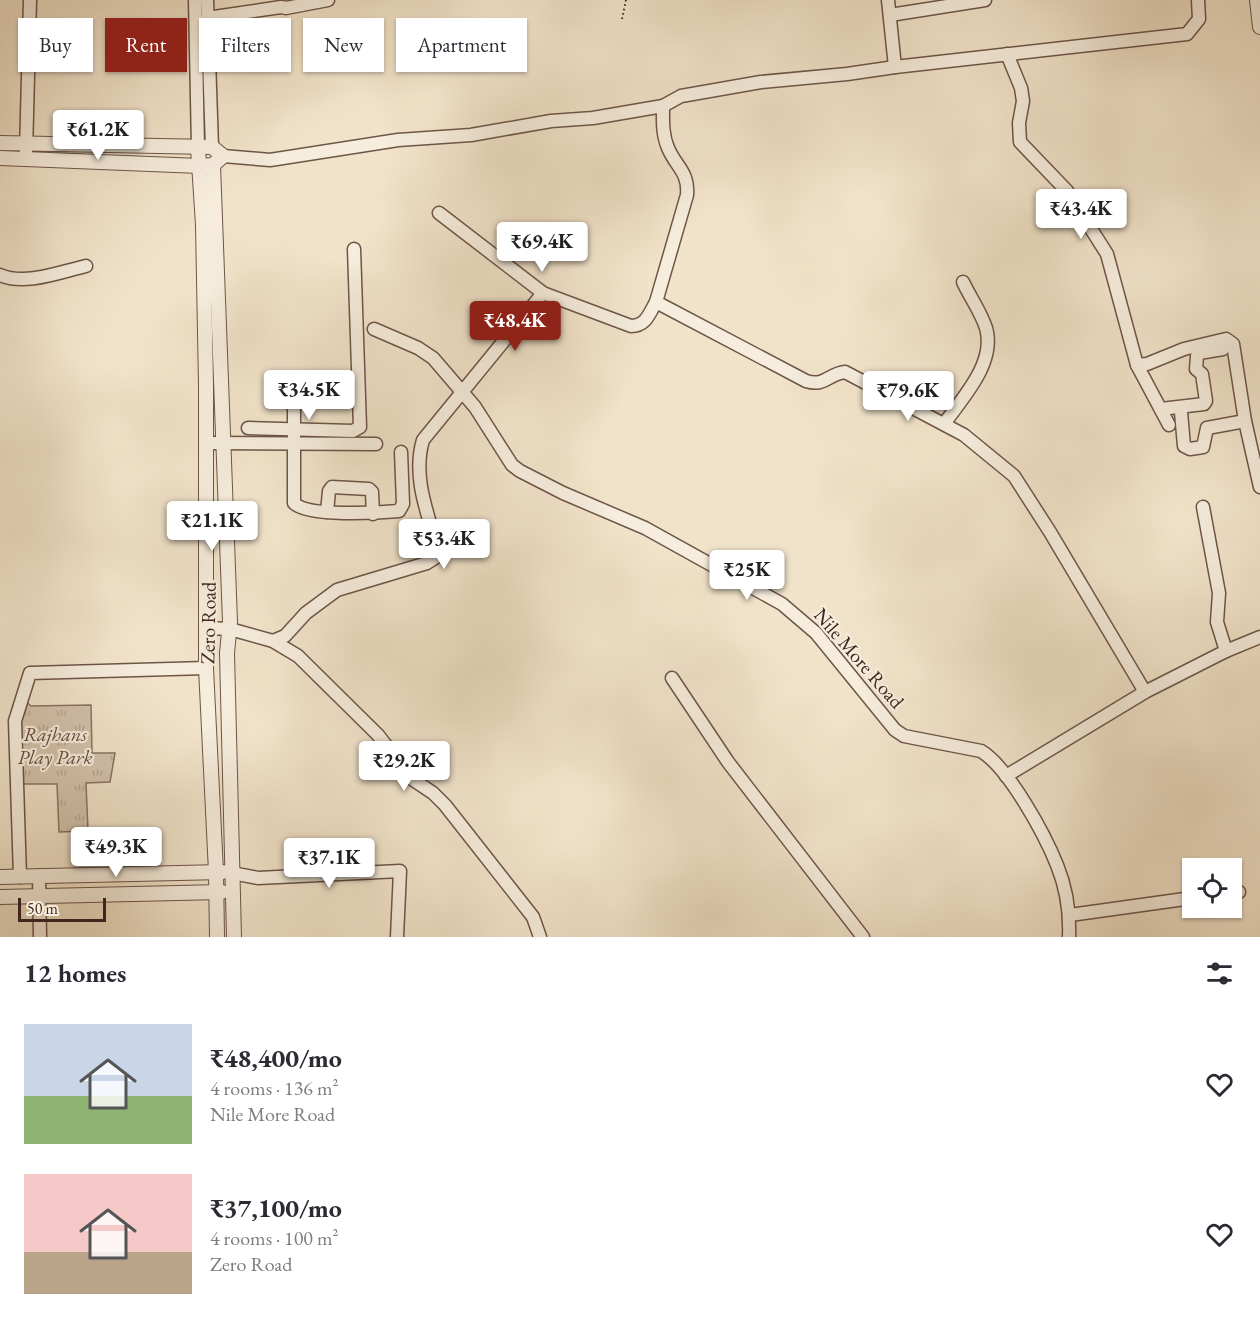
<!DOCTYPE html>
<meta charset="utf-8">
<style>
:root{--surface:#fff;--page:#f7f7f7;--text:#2b2b33;--muted:#7c7c81;--accent:#8f2418}
body{margin:0;font-family:"EB Garamond",serif;background:var(--page);color:var(--text);height:100vh;display:flex;flex-direction:column;font-size:22px;white-space:nowrap}
*{box-sizing:border-box;margin:0}
p{font-size:20px;color:var(--muted)}
.icon{flex:none;width:33px;height:33px;fill:none;stroke:currentColor;stroke-width:2;stroke-linecap:round;stroke-linejoin:round}
.map{position:relative;height:937px;overflow:hidden}
.details{display:flex;flex-direction:column;background:var(--surface);flex:1}
.details>*{flex:none}
.top-card{position:absolute;left:18px;top:18px;width:600px;height:54px;display:flex;gap:12px}
.buttons{position:absolute;left:1182px;top:858px;display:grid;gap:12px}
.buttons a{display:grid;place-items:center;width:60px;height:60px;border-radius:0px;background:var(--surface);box-shadow:0 2px 4px #0004;font-size:30px}
.scale{position:absolute;left:18px;bottom:15px;width:88px;box-sizing:border-box;padding-left:6px;border:3px solid #41261d;border-top:0;font-size:16px;line-height:21px;white-space:nowrap;color:#41261d;-webkit-text-stroke:4px #f6eddd;paint-order:stroke}
.price{position:absolute;translate:-50% -51px;padding:0 14px;border-radius:6px;background:#fff;color:#222;font-size:20px;line-height:39px;filter:drop-shadow(0 2px 3px #0008)}
.price::after{content:'';position:absolute;left:50%;top:36px;width:18px;height:14px;margin-left:-9px;background:inherit;clip-path:polygon(0 0,100% 0,50% 100%)}
.price.selected{background:var(--accent);color:#fff}
ul{padding:0;list-style:none}
li{display:flex;align-items:center;gap:18px;height:150px;padding:0 24px}
li span{display:grid;place-items:center;flex:none;width:168px;height:120px;border-radius:0px;color:#555}
li>.icon{margin-inline-start:auto}
span .icon{width:72px;height:72px;fill:#fffc;stroke-width:1}
li b{font-size:26px}
h2{display:flex;justify-content:space-between;align-items:center;height:72px;padding:0 24px;font-size:26px}
.pill{padding:0 21px;border-radius:0px;background:var(--surface);box-shadow:0 2px 4px #0004;font-size:21px;line-height:54px}
.pill.selected{background:var(--accent);color:#fff}
.map>svg:first-child{display:block}
</style>
<div class="map">
<svg width="1260" height="937" viewBox="0 0 1260 937">
<defs>
<pattern id="park-tufts" width="24" height="20" patternUnits="userSpaceOnUse" patternTransform="scale(1.5)"><rect width="24" height="20" fill="#d3c3ad"/><path d="M3 7l-1-3M5 7V3M7 7l1-3M15 17l-1-3M17 17v-4M19 17l1-3" fill="none" stroke="#b6a794"/></pattern>
</defs>
<rect width="100%" height="100%" fill="#f1e3ca"/>
<filter id="stains"><feTurbulence type="fractalNoise" baseFrequency=".00333" numOctaves="4"/><feColorMatrix values="0 0 0 0 .2 0 0 0 0 .09 0 0 0 0 .02 0 0 0 .5 -.17"/></filter>
<radialGradient id="worn" r=".72"><stop offset=".6" stop-color="#630" stop-opacity="0"/><stop offset="1" stop-color="#630" stop-opacity=".3"/></radialGradient>
<polygon fill="url(#park-tufts)" stroke="#8a7465" stroke-width="1.5" points="22,698 31,706 91,705 92,753 115,753 110,782 86,783 88,831 59,832 57,784 17,784"/>
<g fill="none" stroke-linecap="round" stroke-linejoin="round">
<g stroke="#6d5548" stroke-width="15">
<g id="minor">
<polyline points="195,0 198,148"/>
<polyline points="207,0 212,147"/>
<polyline points="888,0 895,67"/>
<polyline points="890,15 985,0"/>
<polyline points="207,18 281,7 286,8 328,0"/>
<polyline points="1007,54 1021,88 1023,101 1019,123 1020,142 1067,191 1107,254 1137,365 1147,364 1184,349 1226,339 1233,344 1245,421 1260,487"/>
<path d="M 663,106 C 663,120 662,134 668,148 C 676,167 689,172 687,195 L 656,302 L 806,381 C 825,387 828,374 845,372 L 964,435 L 1014,476 L 1050,532 L 1145,692 L 1226,651 L 1260,637"/>
<polyline points="26,152 30,0"/>
<polyline points="223,156 270,160 398,140 471,135 551,121 593,118 663,106 681,96 761,82 847,74 895,67 1187,34 1199,19 1198,0"/>
<path d="M 439,213 L 543,293 L 631,326 C 646,326 649,314 656,302"/>
<path d="M 0,275 C 25,286 60,272 86,266"/>
<path d="M 374,329 L 418,348 L 433,358 L 475,407 L 512,465 L 520,471 L 563,493 L 645,528 L 782,604 L 816,633 L 895,730 L 904,736 L 981,751 C 1009,768 1045,835 1057,865 C 1066,887 1070,913 1069,937"/>
<polyline points="1137,365 1169,425"/>
<path d="M 294,398 L 294,503 C 307,517 378,513 399,511 L 403,504 L 401,452"/>
<polyline points="1161,409 1204,404 1206,401 1202,374 1196,369 1197,356 1199,353 1223,349"/>
<polyline points="1181,412 1184,446 1190,449 1203,447 1207,428 1245,421"/>
<path d="M 944,424 C 963,397 996,363 986,328 C 981,312 970,297 963,282"/>
<polyline points="248,428 353,431 360,427 354,249"/>
<polyline points="206,443 376,444"/>
<polyline points="1203,507 1219,593 1217,622 1226,651"/>
<polyline points="327,512 329,491 332,487 369,489 372,492 373,514"/>
<polyline points="207,628 230,629 273,641 298,656 378,735 412,779 433,793 445,805 533,917 540,937"/>
<path d="M 273,641 L 285,636 L 306,613 L 337,590 L 427,563 L 438,556 L 438,550 C 428,514 412,477 423,440 L 543,293"/>
<polyline points="672,678 728,762 863,937"/>
<polyline points="1006,776 1145,692"/>
<polyline points="232,873 258,878 400,871 397,937"/>
<polyline points="39,876 40,937"/>
<polyline points="20,877 15,721 30,673 206,668"/>
<polyline points="1232,893 1239,892"/>
<polyline points="1070,915 1192,898"/>
</g>
</g>
<g stroke="#6d5548" stroke-width="16">
<g id="tertiary">
<polyline points="1257,0 1260,27"/>
<polyline points="0,143 212,147 223,156 213,165 200,166 0,158"/>
<polyline points="198,148 203,225 206,385 206,668 216,872 217,937"/>
<polyline points="213,165 230,622 227,653 234,937"/>
<polyline points="0,877 223,872"/>
<polyline points="0,897 222,892"/>
</g>
</g>
<polyline stroke="#41261d" stroke-width="2" stroke-dasharray="1.5 3" stroke-linecap="butt" points="622,19 626,0"/>
<use href="#minor" stroke="#f6eddd" stroke-width="12"/>
<use href="#tertiary" stroke="#f6eddd" stroke-width="14"/>
</g>
<g text-anchor="middle" dominant-baseline="central" stroke-width="4.5" stroke-linejoin="round" paint-order="stroke">
<g font-size="20" fill="#41261d" stroke="#f6eddd">
<text transform="translate(208 623) rotate(-89)">Zero Road</text>
<text transform="translate(859 658) rotate(49)">Nile More Road</text>
</g>
<g font-size="20" font-style="italic" fill="#664d41" stroke="#f6eddd">
<text x="55" y="734">Rajhans<tspan x="55" dy="23">Play Park</tspan></text>
</g>
</g>
<rect width="100%" height="100%" filter="url(#stains)"/>
<rect width="100%" height="100%" fill="url(#worn)"/>
</svg>
<div class="buttons">
<a><svg class="icon" aria-label="locate" viewBox="0 0 24 24"><circle cx="12" cy="12" r="6"/><path d="M12 2v4M12 18v4M2 12h4M18 12h4"/></svg></a>
</div>
<div class="scale">50 m</div>
<b class="price" style="left:98px;top:161px">₹61.2K</b>
<b class="price" style="left:1081px;top:240px">₹43.4K</b>
<b class="price" style="left:542px;top:273px">₹69.4K</b>
<b class="price selected" style="left:515px;top:352px">₹48.4K</b>
<b class="price" style="left:309px;top:421px">₹34.5K</b>
<b class="price" style="left:908px;top:422px">₹79.6K</b>
<b class="price" style="left:212px;top:552px">₹21.1K</b>
<b class="price" style="left:444px;top:570px">₹53.4K</b>
<b class="price" style="left:747px;top:601px">₹25K</b>
<b class="price" style="left:404px;top:792px">₹29.2K</b>
<b class="price" style="left:116px;top:878px">₹49.3K</b>
<b class="price" style="left:329px;top:889px">₹37.1K</b>
<div class="top-card">
<a class="pill">Buy</a>
<a class="pill selected">Rent</a>
<a class="pill">Filters</a>
<a class="pill">New</a>
<a class="pill">Apartment</a>
</div>
</div>
<section class="details">
<h2>12 homes<svg class="icon" aria-label="filters" viewBox="0 0 24 24"><path d="M4 7h16M4 17h16"/><circle cx="9" cy="7" r="2"/><circle cx="15" cy="17" r="2"/></svg></h2>
<ul>
<li><span style="background:linear-gradient(#c9d6e8 60%,#8fb573 0)"><svg class="icon" aria-label="home" viewBox="0 0 24 24"><path d="M3 11l9-7 9 7M6 9v11h12V9"/></svg></span><div><b>₹48,400/mo</b><p>4 rooms · 136 m²</p><p>Nile More Road</p></div><svg class="icon" aria-label="heart" viewBox="0 0 24 24"><path d="M12 20l-8-8c-3-5 5-10 8-4 3-6 11-1 8 4z"/></svg></li>
<li><span style="background:linear-gradient(#f6c9c9 65%,#b9a48a 0)"><svg class="icon" aria-label="home" viewBox="0 0 24 24"><path d="M3 11l9-7 9 7M6 9v11h12V9"/></svg></span><div><b>₹37,100/mo</b><p>4 rooms · 100 m²</p><p>Zero Road</p></div><svg class="icon" aria-label="heart" viewBox="0 0 24 24"><path d="M12 20l-8-8c-3-5 5-10 8-4 3-6 11-1 8 4z"/></svg></li>
</ul>
</section>
